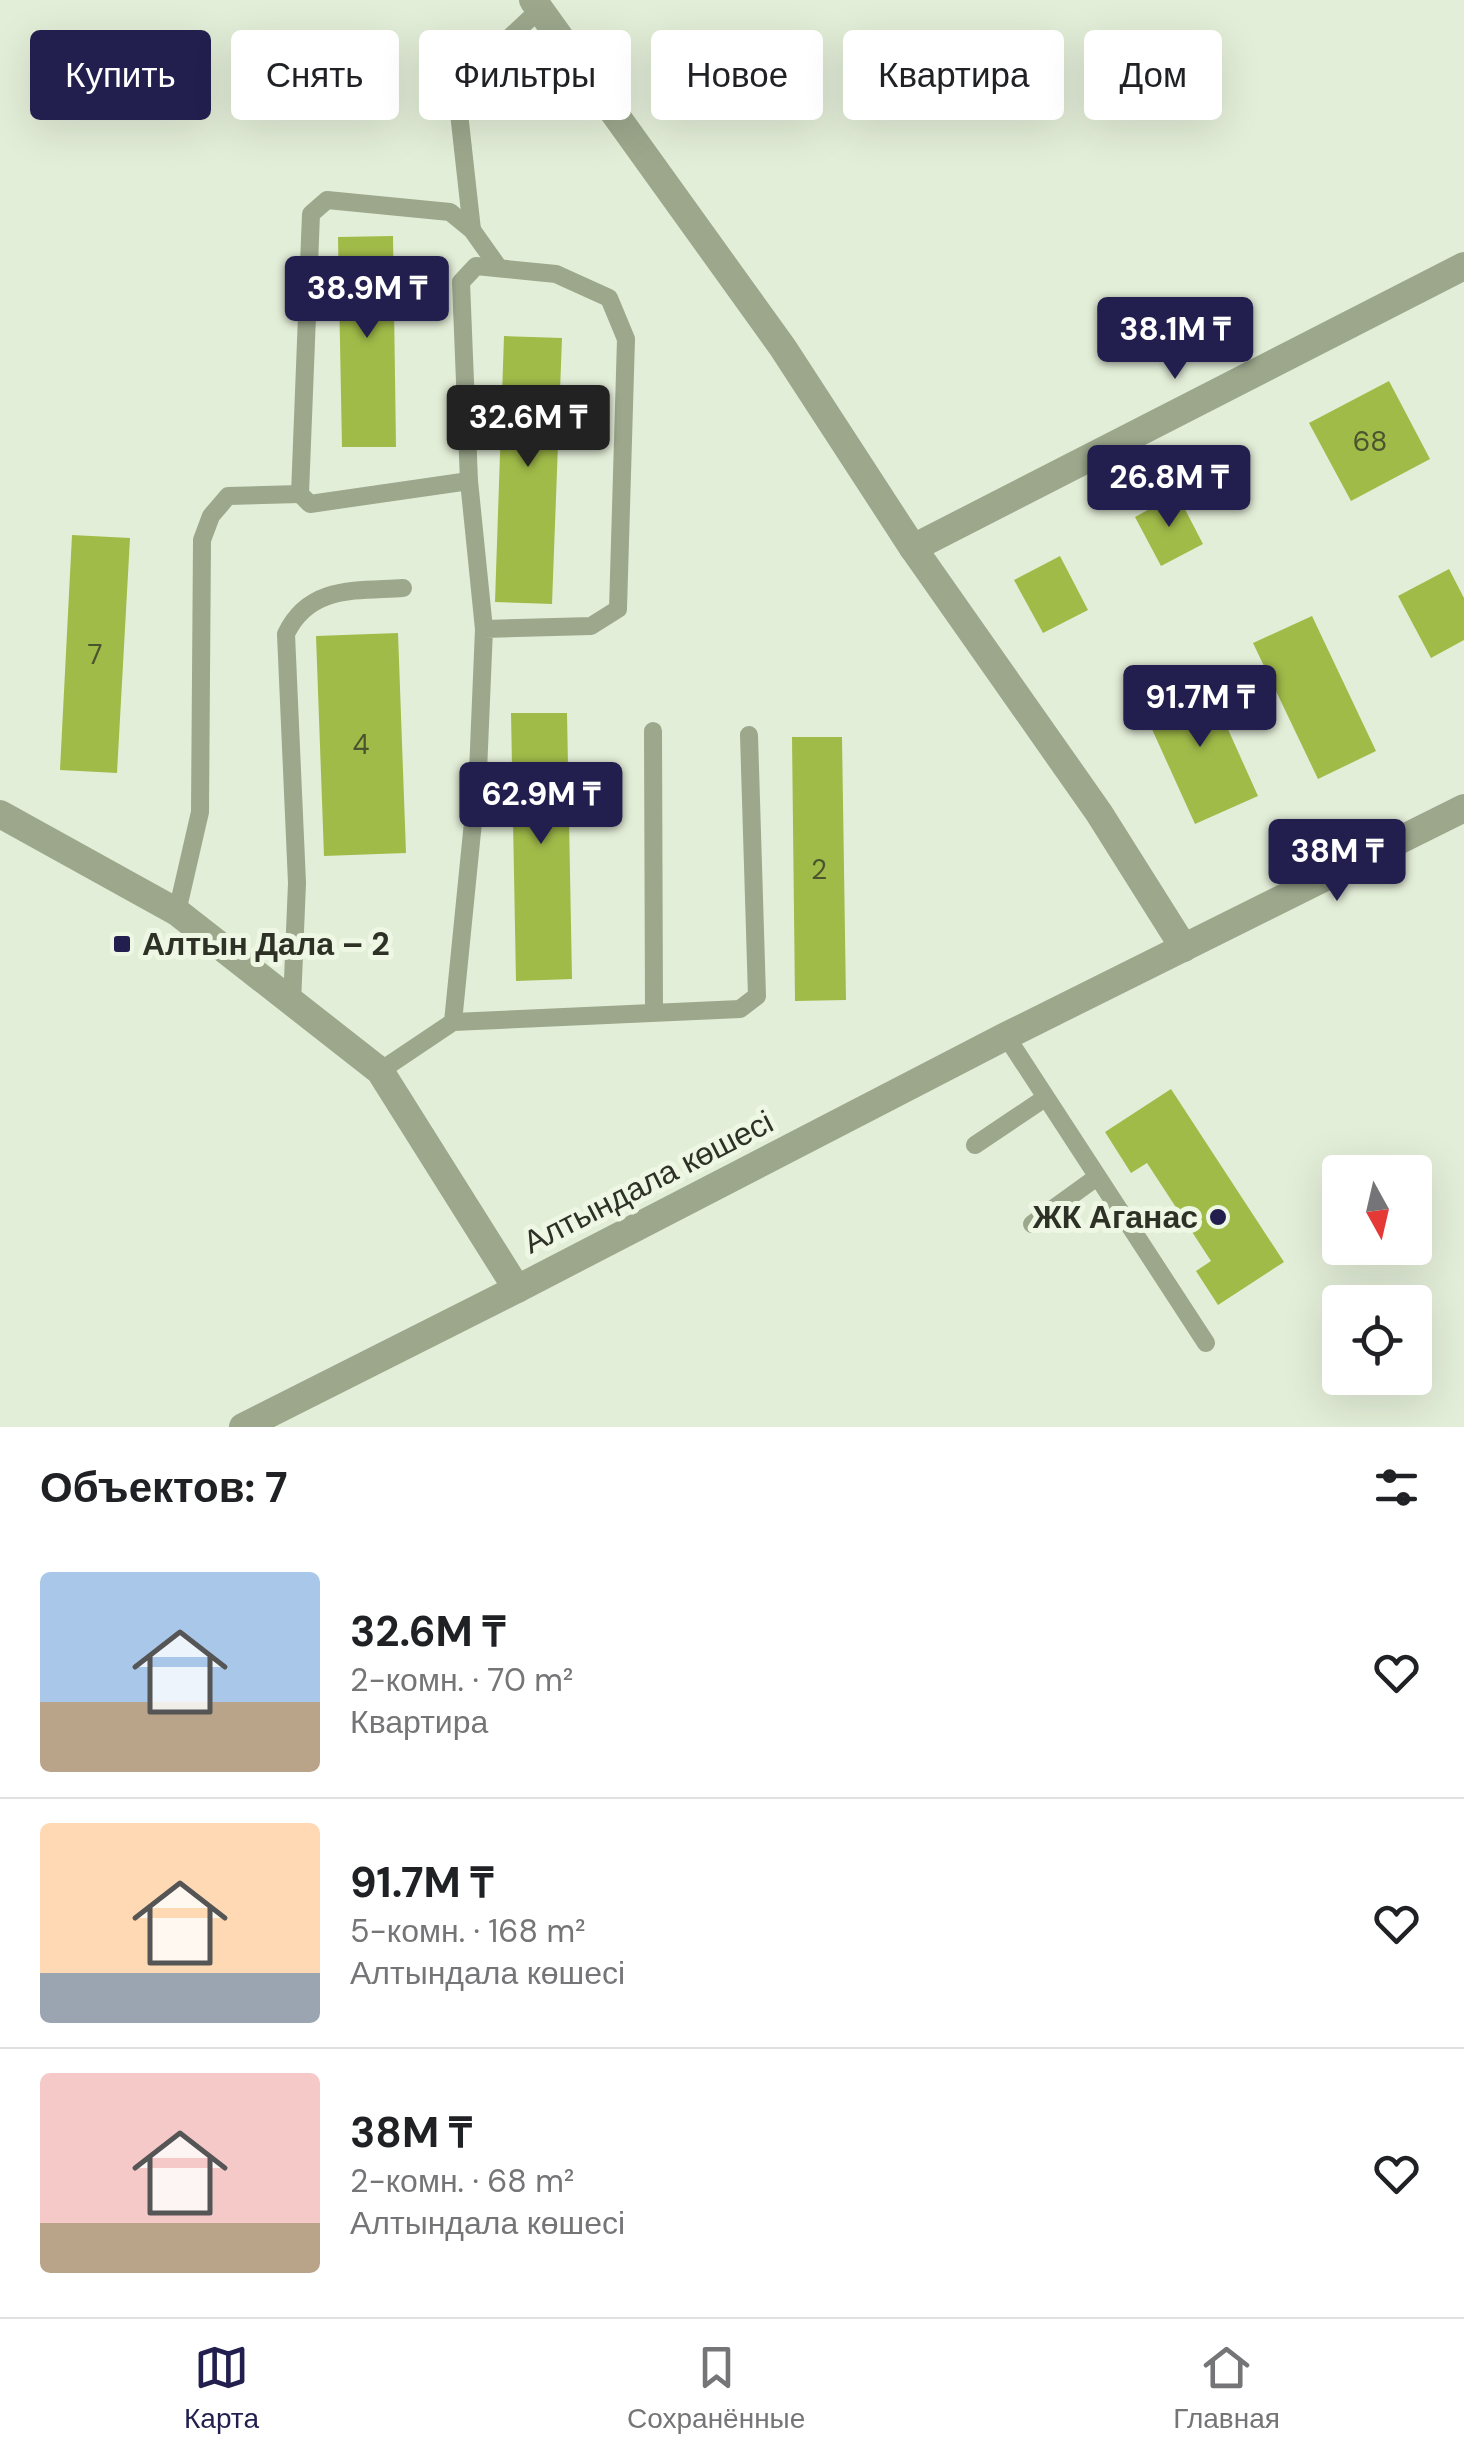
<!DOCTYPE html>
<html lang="ru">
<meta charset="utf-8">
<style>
:root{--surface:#fff;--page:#f2f2f2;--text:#202124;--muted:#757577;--line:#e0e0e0;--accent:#221f4f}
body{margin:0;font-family:"DM Sans",sans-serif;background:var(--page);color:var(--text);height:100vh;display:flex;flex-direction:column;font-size:38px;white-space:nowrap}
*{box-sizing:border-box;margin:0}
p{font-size:32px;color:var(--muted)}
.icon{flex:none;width:55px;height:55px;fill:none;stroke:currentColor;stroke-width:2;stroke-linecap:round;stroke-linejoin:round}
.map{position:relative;height:1427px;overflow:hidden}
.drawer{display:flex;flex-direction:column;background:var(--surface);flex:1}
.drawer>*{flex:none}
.hud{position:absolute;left:30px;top:30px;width:1405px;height:90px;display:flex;gap:20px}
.needle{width:65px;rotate:172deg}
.controls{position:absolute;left:1322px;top:1155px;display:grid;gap:20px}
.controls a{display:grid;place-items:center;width:110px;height:110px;border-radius:10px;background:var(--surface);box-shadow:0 10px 40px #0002;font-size:50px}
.price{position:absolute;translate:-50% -85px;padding:0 22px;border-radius:10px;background:var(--accent);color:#fff;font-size:32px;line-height:65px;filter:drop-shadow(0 2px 5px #0008)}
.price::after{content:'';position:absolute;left:50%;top:60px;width:30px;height:22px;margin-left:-15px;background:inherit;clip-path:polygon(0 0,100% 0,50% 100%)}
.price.selected{background:#222;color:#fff}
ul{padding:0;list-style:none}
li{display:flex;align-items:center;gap:30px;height:250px;padding:0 40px}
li+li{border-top:2px solid var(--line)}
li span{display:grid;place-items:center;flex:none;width:280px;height:200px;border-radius:10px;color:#555}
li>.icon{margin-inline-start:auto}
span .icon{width:120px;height:120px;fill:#fffc;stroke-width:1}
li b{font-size:42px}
h2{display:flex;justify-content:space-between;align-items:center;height:120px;padding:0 40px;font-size:42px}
.tag{padding:0 35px;border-radius:10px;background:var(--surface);box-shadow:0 10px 40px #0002;font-size:35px;line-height:90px}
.tag.selected{background:var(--accent);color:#fff}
.tab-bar{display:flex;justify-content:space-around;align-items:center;height:140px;border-top:2px solid var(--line);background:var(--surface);font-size:28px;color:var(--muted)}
.tab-bar a{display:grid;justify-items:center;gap:5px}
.tab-bar .selected{color:var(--accent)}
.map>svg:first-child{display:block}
</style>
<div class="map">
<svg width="1464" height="1427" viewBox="0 0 1464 1427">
<rect width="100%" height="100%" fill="#e3eed8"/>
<g fill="#a1bb49">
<polygon points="393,236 396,447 342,447 338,237"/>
<polygon points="504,336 562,338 552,604 495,602"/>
<polygon points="1389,381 1430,459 1351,501 1309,423"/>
<polygon points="1177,494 1203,544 1161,566 1135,517"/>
<polygon points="72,535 130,538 117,773 60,770"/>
<polygon points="1060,556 1088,610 1043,633 1014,580"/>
<polygon points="1449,569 1464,598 1464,640 1431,658 1398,596"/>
<polygon points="1312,616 1376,751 1318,779 1253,643"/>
<polygon points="398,633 406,853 324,856 316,636"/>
<polygon points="1204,676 1258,796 1195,824 1141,705"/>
<polygon points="511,713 567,713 572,979 516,981"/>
<polygon points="792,737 842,737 846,1000 795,1001"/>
<polygon points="1171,1089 1284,1262 1218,1305 1196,1271 1211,1261 1147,1163 1131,1173 1105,1132"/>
</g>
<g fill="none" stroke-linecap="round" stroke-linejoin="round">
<g stroke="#9ca78c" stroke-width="18">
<polyline points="472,230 458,104 475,70 540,9"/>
<polyline points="469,481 310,504 300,494 311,214 327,200 450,212 472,230 499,268"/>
<polyline points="653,731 654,1010"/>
<polyline points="177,912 200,812 202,540 211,516 228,496 300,494"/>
<path d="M 292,1003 L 297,883 L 286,634 C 309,585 356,591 403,588"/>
<polyline points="453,1022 478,772 484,629 469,481 461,282 476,266 556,274 609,298 626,339 618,609 591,626 484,629"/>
<polyline points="1006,1036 1206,1343"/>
<polyline points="380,1071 453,1022 740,1009 757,996 749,735"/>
<polyline points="975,1145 1045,1098"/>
<polyline points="1032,1224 1097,1177"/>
</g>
<g stroke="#9ca78c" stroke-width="28">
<polyline points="533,0 783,348 913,548 1099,813 1184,948"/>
<polyline points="913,548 1464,266"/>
<polyline points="0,814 177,912 380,1071 517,1289 1006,1036 1464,808"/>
<polyline points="243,1427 517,1289"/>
</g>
</g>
<g fill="#221f4f" stroke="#edf7e3" stroke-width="4">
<rect x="112" y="934" width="20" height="20" rx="5"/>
<circle cx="1218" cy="1217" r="10"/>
</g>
<g text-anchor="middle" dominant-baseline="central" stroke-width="10" stroke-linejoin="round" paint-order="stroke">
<g font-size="28" fill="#4b542f">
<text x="1370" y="441">68</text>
<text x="95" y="654">7</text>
<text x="361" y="744">4</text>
<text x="819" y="869">2</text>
</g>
<g font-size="32" font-weight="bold" fill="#2e3126" stroke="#edf7e3" text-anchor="start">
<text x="142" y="944">Алтын Дала – 2</text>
<text x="1198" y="1217" text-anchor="end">ЖК Аганас</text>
</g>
<g font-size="32" fill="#2e3126" stroke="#edf7e3">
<text transform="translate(648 1182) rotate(-27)">Алтындала көшесі</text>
</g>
</g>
</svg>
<div class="controls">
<a><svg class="needle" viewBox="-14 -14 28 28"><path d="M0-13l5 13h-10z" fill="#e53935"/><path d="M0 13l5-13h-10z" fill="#757577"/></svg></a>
<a><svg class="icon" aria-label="locate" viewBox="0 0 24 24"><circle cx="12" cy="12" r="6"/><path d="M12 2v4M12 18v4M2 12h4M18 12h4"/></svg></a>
</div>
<b class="price" style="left:367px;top:341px">38.9M ₸</b>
<b class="price" style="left:1175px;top:382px">38.1M ₸</b>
<b class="price selected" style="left:528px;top:470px">32.6M ₸</b>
<b class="price" style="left:1169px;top:530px">26.8M ₸</b>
<b class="price" style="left:1200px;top:750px">91.7M ₸</b>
<b class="price" style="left:541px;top:847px">62.9M ₸</b>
<b class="price" style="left:1337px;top:904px">38M ₸</b>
<div class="hud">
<a class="tag selected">Купить</a>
<a class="tag">Снять</a>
<a class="tag">Фильтры</a>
<a class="tag">Новое</a>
<a class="tag">Квартира</a>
<a class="tag">Дом</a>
</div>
</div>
<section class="drawer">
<h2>Объектов: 7<svg class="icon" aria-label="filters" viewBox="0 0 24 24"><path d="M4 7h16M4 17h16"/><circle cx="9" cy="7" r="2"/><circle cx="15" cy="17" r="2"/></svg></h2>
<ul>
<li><span style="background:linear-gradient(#a9c7e8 65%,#b9a48a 0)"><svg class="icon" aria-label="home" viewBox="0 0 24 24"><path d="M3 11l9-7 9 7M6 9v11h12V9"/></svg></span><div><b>32.6M ₸</b><p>2-комн. · 70 m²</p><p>Квартира</p></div><svg class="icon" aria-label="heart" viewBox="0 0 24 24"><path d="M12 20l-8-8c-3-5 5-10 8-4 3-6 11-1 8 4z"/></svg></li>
<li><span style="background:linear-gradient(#ffd9b3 75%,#9aa5b1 0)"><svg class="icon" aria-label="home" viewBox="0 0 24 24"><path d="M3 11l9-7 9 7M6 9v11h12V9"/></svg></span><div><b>91.7M ₸</b><p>5-комн. · 168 m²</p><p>Алтындала көшесі</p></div><svg class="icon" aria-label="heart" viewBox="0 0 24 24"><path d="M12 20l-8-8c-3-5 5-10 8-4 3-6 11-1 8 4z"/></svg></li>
<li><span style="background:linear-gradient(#f6c9c9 75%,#b9a48a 0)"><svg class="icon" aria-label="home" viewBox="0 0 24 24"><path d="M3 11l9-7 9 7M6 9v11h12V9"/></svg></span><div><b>38M ₸</b><p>2-комн. · 68 m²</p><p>Алтындала көшесі</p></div><svg class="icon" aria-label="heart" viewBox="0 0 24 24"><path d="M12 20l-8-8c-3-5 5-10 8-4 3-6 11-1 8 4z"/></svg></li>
</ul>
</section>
<nav class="tab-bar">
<a class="selected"><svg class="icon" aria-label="map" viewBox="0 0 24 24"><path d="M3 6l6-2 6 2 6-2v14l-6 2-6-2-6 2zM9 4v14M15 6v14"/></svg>Карта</a>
<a><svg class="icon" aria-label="saved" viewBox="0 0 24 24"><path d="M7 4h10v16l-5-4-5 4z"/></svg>Сохранённые</a>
<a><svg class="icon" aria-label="home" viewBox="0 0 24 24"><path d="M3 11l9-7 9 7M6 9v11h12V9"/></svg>Главная</a>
</nav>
